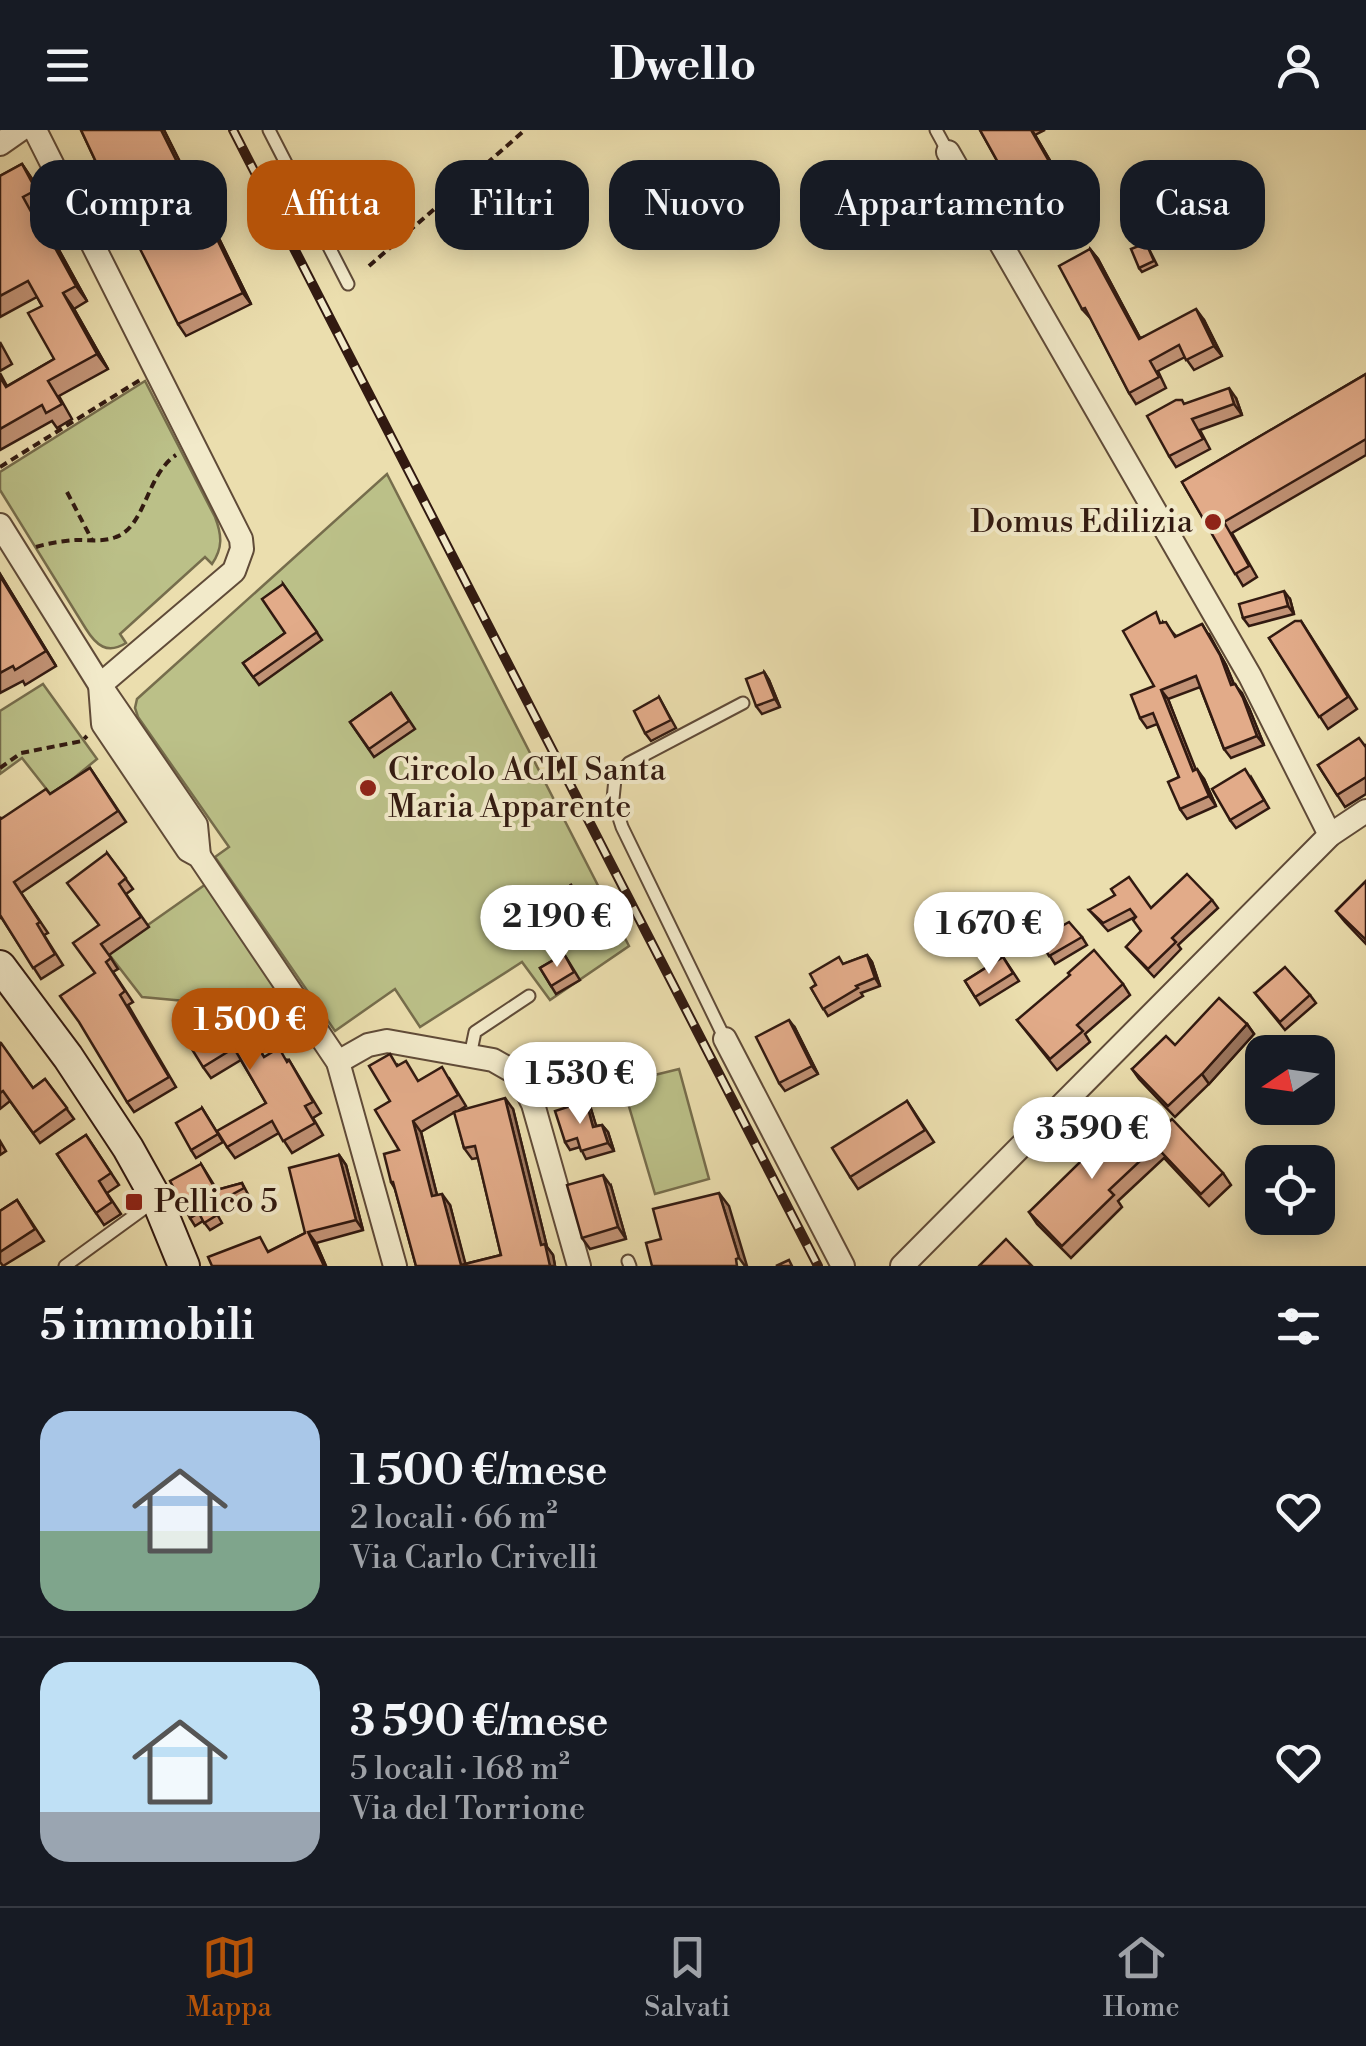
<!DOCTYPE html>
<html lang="it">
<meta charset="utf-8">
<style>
:root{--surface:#171b24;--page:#20242c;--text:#f1f3f6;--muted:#9ea1a6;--line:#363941;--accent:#b45309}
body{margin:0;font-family:"Libre Bodoni",serif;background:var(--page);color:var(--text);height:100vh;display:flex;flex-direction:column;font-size:38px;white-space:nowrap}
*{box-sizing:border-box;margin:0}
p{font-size:32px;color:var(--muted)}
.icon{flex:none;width:55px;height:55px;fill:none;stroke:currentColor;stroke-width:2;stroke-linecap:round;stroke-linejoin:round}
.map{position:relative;height:1136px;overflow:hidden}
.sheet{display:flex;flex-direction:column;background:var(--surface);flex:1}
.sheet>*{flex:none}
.guide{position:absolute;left:30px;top:30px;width:1308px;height:90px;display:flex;gap:20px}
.needle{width:65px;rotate:257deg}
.fabs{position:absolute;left:1245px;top:905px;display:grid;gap:20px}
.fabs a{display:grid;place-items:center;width:90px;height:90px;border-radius:20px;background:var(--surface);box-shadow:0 5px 25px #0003;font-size:50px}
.price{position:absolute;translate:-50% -85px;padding:0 22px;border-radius:35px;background:#fff;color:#222;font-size:32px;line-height:65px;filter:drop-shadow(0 2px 5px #0008)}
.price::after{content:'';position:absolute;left:50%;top:60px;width:30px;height:22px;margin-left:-15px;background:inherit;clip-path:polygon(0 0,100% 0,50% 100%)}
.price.current{background:var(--accent);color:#fff}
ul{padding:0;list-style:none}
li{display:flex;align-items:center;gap:30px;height:250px;padding:0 40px}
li+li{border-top:2px solid var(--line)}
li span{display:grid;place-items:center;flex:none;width:280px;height:200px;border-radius:30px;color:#555}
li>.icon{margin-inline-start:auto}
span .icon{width:120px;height:120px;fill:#fffc;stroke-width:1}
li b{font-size:42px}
h2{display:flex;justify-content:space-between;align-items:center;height:120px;padding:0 40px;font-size:42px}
.tag{padding:0 35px;border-radius:30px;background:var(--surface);box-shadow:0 5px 25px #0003;font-size:35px;line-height:90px}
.tag.current{background:var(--accent);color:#fff}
header{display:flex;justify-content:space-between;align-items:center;height:130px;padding:0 40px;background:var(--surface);font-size:45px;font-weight:700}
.tab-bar{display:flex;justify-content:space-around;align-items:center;height:140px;border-top:2px solid var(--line);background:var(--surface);font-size:28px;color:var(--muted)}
.tab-bar a{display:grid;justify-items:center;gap:5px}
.tab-bar .current{color:var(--accent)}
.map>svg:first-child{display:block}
</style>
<header><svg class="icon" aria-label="menu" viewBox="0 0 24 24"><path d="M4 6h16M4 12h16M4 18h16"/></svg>Dwello<svg class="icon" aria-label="person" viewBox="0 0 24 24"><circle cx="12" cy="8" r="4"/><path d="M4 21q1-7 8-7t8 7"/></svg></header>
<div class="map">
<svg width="1366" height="1136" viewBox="0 0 1366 1136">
<rect width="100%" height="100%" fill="#ebdeae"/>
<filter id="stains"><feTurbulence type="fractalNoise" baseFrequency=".002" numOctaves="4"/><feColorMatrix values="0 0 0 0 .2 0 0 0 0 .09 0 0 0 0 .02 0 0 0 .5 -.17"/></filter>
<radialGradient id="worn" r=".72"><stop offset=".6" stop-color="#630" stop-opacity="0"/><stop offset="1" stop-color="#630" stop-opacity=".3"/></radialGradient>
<g fill="#bbc088" stroke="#766d4c" stroke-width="2.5">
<path d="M 145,251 L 215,387 C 222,405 223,418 212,434 L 205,427 L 120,504 L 126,513 C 107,525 96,515 86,499 L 0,360 L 0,342 Z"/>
<polygon points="387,344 629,816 550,870 522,832 420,897 395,859 335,901 215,727 229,717 138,587 135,578 137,569"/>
<polygon points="43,554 97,629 52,666 22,628 0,644 0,581"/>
<polygon points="206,754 294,881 142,867 108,823"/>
<polygon points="679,939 709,1049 655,1064 622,953"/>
</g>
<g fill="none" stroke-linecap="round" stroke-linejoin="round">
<g stroke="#604b38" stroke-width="15">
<g id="lane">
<polyline points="269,0 348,154"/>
<polyline points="936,0 948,22"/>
<polyline points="725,909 622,697 613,669 615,649 629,633 743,573"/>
<polyline points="470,926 475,902 529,866"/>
<polyline points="628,1131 630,1136"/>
<polyline points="65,1136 153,1072"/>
</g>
</g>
<g stroke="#604b38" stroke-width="26">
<g id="street">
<polyline points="35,0 241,409 242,419 234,441 100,555"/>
<polyline points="0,14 20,0"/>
<polyline points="948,22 1250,546 1330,705"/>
<polyline points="0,395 100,555 196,695 199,726"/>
<polyline points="100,555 103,594 188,720 199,726 338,932 395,1136"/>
<polyline points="725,909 843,1136"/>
<polyline points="338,932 368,915 387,911 493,930 514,942 522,952 533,974 579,1136"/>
<polyline points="902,1136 1330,705 1366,681"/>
</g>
</g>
<g stroke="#321a11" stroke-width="34">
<polyline id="secondary" points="0,836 68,927 128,1018 157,1070 184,1136"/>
</g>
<g stroke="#321a11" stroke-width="4" stroke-dasharray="8 5" stroke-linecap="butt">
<polyline points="369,136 525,0"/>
<polyline points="0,337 140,250"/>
<polyline points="67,362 92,410"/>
<path d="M 36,417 C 49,413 63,411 76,410 C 89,410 104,412 116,407 C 146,396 146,345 176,325"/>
<polyline points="0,638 21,623 82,611 87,606"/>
</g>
<use href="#lane" stroke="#f2eaca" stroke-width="11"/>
<use href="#street" stroke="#f2eaca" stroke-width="22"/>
<use href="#secondary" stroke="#f2eaca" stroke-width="30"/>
<g stroke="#321a11" stroke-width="10">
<polyline id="rail" points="233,0 818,1136"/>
</g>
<use href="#rail" stroke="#f2eaca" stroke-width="6" stroke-dasharray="19" stroke-linecap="butt"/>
</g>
<g fill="#c29376" stroke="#321a11" stroke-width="2.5" fill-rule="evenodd">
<polygon points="81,0 164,0 196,64 129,95 119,81"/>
<polygon points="980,0 1045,0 1035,5 1069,63 1030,86 1020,72"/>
<polygon points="22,34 32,49 47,75 33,82 42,97 43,96 54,111 87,171 74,179 108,239 59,266 72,289 57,298 52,291 0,320 0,243 7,256 54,229 42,176 37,167 0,187 0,46"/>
<polygon points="210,90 251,174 186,206 178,194"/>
<polygon points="1146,113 1157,135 1142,142 1139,138"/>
<polygon points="1090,119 1098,129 1140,208 1204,190 1222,226 1194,240 1185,227 1158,241 1166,258 1136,274 1129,263 1091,189 1082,179"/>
<polygon points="0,212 12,234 0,241"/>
<polygon points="1366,244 1366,325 1232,403 1257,447 1243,456 1182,352"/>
<polygon points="1236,268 1242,285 1200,300 1210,319 1176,337 1169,326 1185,274"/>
<polygon points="0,444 56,536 25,555 23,551 0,563"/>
<polygon points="283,454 322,510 259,555 243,533 285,503"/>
<polygon points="1290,469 1294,484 1249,496 1243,488"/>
<polygon points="1301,491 1357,579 1328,599 1269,508"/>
<polygon points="1163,492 1176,506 1209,504 1226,535 1234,554 1242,563 1249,578 1264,615 1231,628 1224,619 1200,557 1168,569 1195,640 1204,649 1216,676 1187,689 1180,679 1179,647 1157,594 1147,598 1140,588 1154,556"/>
<polygon points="764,542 769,550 780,577 762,584 756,576"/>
<polygon points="391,563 415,599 374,627 350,592"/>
<polygon points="659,567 676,598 651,611 645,603"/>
<polygon points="1366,615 1366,664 1345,677 1318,635"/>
<polygon points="90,638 126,692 21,763 48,803 44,805 63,835 41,849 1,787 0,788 0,687 1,689 50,664"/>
<polygon points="1251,647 1269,678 1236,698 1230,690"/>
<polygon points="107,723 133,759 126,764 149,797 109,825 118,839 113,842 133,872 128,875 176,957 134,982 127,972 95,843"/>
<polygon points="1366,751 1366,814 1345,792 1336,781"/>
<polygon points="571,755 590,783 551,810 532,781"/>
<polygon points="1212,770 1218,778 1178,815 1181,819 1154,847 1126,817 1141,801 1135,787 1108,801 1089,780 1151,778"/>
<polygon points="1082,807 1087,815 1055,834 1039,809"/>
<polygon points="564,824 580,850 556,864 540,838"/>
<polygon points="867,825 872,832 880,856 861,863 863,866 828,886 811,858 843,834"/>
<polygon points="1003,827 1019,851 980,875 965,851"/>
<polygon points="1123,854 1130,865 1085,904 1090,912 1057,940 1017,890"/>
<polygon points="1255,863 1310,865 1316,873 1285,900"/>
<polygon points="231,873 264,927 289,930 321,983 313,988 323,1005 292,1023 279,1003 235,1028 227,1017 266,973 241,930 211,948 203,937 213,884"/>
<polygon points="1247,894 1254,904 1209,954 1175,987 1139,949 1132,939 1175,915"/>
<polygon points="795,898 818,944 785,961 779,953"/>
<polygon points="0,913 33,958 45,949 74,989 40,1013 10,971 0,979"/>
<path d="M 398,935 L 418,951 L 449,948 L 466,976 L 458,981 L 513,979 L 547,1117 L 553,1125 L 555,1136 L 416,1136 L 395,1059 L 391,1052 L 399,1020 L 390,971 ZM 455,982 L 464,1018 L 472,1029 L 478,1028 L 501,1125 L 465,1134 L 450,1075 L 437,1065 L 421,1002 Z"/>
<polygon points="907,971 934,1012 858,1059 850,1047"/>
<polygon points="202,978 223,1012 196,1028 191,1020"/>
<polygon points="591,979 596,996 602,995 608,1002 614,1021 586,1029 580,1017 570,1020 565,1012"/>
<polygon points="86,1005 119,1055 107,1063 121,1084 104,1095 57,1024"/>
<polygon points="1151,1010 1223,1043 1231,1055 1209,1076 1164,1028 1118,1071 1122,1077 1071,1128 1037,1094 1029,1082"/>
<polygon points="0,1011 6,1021 0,1025"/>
<polygon points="339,1025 346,1035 363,1100 316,1113 326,1136 212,1136 269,1121 305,1103"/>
<polygon points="201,1034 217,1060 242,1053 249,1066 217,1084 222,1093 210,1100 203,1091 195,1096 190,1088"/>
<polygon points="611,1056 626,1109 590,1119 582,1108"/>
<polygon points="17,1070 44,1111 3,1136 0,1132 0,1081"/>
</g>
<g fill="#9e7860" stroke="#321a11" stroke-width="2.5">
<polygon points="161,0 164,0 196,64 186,50"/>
<polygon points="1031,0 1032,0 1069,63 1059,49"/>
<polygon points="22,34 32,49 47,75 36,60"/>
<polygon points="202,78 210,90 251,174 243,163"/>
<polygon points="43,96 54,111 87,171 76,156"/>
<polygon points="1090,119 1098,129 1146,219 1139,209"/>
<polygon points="63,163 74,179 108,239 97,224"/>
<polygon points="1196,179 1204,190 1222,226 1214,216"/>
<polygon points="1229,258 1236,268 1242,285 1234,274"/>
<polygon points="0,444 56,536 0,446"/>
<polygon points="1284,461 1290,469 1294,484 1288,476"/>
<polygon points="1202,494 1226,535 1238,565 1231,555"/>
<polygon points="764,542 769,550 780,577 775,569"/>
<polygon points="1235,554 1249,578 1264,615 1257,606"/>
<polygon points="1161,560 1168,569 1200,650 1193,641"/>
<polygon points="1197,639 1204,649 1216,676 1209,666"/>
<polygon points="867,825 872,832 880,856 875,848"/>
<polygon points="789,890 795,898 818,944 812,936"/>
<polygon points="1247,894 1254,904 1209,954 1202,944"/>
<polygon points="505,968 513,979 547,1117 553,1125 555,1136 550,1136 541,1115"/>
<polygon points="586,971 591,979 599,1005 593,997"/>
<polygon points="413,991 421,1002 440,1077 432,1066"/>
<polygon points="602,995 608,1002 614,1021 608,1013"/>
<polygon points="339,1025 346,1035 363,1100 356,1090"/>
<polygon points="603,1045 611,1056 626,1109 618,1097"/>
<polygon points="719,1063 729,1076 747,1136 745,1136 739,1128"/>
<polygon points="442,1064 450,1075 466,1136 461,1136"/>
<polygon points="308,1102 316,1113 326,1136 324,1136"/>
</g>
<g fill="#e2ab89" stroke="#321a11" stroke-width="2.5">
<polygon points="81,0 161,0 186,50 119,81"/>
<polygon points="980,0 1031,0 1059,49 1020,72"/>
<polygon points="22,34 36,60 23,67 40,98 43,96 76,156 63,163 97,224 48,251 62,274 46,283 42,275 0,299 0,247 6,257 54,229 28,183 42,176 28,151 0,166 0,46"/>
<polygon points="202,78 243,163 178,194 135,109"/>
<polygon points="1146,113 1154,131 1139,138 1131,119"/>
<polygon points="1090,119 1139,209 1196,179 1214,216 1186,230 1179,215 1150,231 1159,247 1129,263 1085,178 1082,179 1059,136"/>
<polygon points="1366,244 1366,309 1224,392 1249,436 1235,444 1182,352"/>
<polygon points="1229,258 1234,274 1192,289 1203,309 1169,326 1147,286 1176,270 1182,270 1184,274"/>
<polygon points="0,446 46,521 15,540 13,536 0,543"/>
<polygon points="283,454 317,502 253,547 243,533 285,503 262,469"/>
<polygon points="1284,461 1288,476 1243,488 1239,474"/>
<polygon points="1156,482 1160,493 1166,492 1175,507 1202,494 1220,525 1231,555 1235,554 1243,568 1257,606 1224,619 1196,546 1161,560 1193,641 1197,639 1209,666 1180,679 1168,652 1179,647 1153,583 1140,588 1131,565 1154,556 1123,501"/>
<polygon points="1295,491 1301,491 1348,567 1319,587 1269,508"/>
<polygon points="764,542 775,569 756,576 746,549"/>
<polygon points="391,563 409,591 369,619 350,592"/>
<polygon points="659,567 671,590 645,603 634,581"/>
<polygon points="1359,608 1365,616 1366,615 1366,647 1337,665 1318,635"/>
<polygon points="90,638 118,681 14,752 40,792 37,794 55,824 33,838 0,785 0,687 1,689 46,659 50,664"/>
<polygon points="1245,639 1264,670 1230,690 1212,659"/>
<polygon points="107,723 126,748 119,754 141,787 101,814 111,828 106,832 125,861 120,865 169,947 127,972 79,892 60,866 95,843 73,813 99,795 67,753"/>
<polygon points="1187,744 1212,770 1172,808 1176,812 1148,839 1126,817 1141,801 1133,790 1136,787 1130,779 1103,793 1089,780 1115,765 1111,759 1129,747 1151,778"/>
<polygon points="1366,751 1366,807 1365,809 1336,781"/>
<polygon points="571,755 585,776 546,802 532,781"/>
<polygon points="1069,792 1082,807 1049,826 1039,809"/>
<polygon points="1094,820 1123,854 1077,895 1083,901 1050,929 1017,890 1070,845 1068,843"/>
<polygon points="564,824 574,842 551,856 540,838"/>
<polygon points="867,825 875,848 856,856 858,858 823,879 811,858 816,855 810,844 839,827 843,834"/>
<polygon points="1003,827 1013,843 975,867 965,851"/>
<polygon points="1285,837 1310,865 1280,892 1255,863"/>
<polygon points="1219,868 1247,894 1202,944 1168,976 1132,939 1166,906 1175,915"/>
<polygon points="205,873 212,885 231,873 264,927 279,918 287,932 289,930 313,972 305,976 315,993 283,1011 272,991 227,1017 217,1001 266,973 234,918 203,937 175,892"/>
<polygon points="789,890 812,936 779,953 756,907"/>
<polygon points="0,913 1,913 33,958 45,949 67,978 33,1003 3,961 0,963"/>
<polygon points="390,924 397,936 406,931 418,951 442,937 458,965 413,991 432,1066 442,1064 461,1135 501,1125 475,1016 464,1018 454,982 505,968 541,1115 545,1114 550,1136 416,1136 393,1052 391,1052 384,1024 399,1020 375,980 390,971 369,936"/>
<polygon points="586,971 593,997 602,995 608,1013 581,1021 577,1008 565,1012 555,981"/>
<polygon points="907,971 925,1000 850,1047 832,1018"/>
<polygon points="202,978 218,1004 191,1020 176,993"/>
<polygon points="1127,986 1156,1016 1109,1060 1114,1065 1062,1116 1029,1082"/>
<polygon points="1172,989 1223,1043 1201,1064 1150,1010"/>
<polygon points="86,1005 111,1043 99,1051 112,1072 96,1083 57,1024"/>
<polygon points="339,1025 356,1090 308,1102 324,1136 212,1136 208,1127 260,1107 268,1122 305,1103 289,1038"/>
<polygon points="201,1034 214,1057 209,1062 242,1053 244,1058 211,1076 217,1085 204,1093 199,1083 190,1088 170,1051"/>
<polygon points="603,1045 618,1097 582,1108 567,1055"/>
<polygon points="719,1063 739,1128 736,1129 737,1136 652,1136 646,1113 661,1109 653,1079"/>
<polygon points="17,1070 35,1099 0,1122 0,1081"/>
<polygon points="1006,1109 1032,1136 979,1136"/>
<polygon points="789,1130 792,1136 776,1136"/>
</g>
<g fill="#8f2418" stroke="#f2eaca" stroke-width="4">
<circle cx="1213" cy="392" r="10"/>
<circle cx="368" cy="658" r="10"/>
<rect x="124" y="1062" width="20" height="20" rx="5"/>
</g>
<g text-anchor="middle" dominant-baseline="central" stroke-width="8" stroke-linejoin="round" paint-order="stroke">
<g font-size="32" fill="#321a11" stroke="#f2eaca" text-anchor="start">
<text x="1193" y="392" text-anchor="end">Domus Edilizia</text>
<text x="388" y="640">Circolo ACLI Santa<tspan x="388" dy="37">Maria Apparente</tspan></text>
<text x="154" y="1072">Pellico 5</text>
</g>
</g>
<rect width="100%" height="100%" filter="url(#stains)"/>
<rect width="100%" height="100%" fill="url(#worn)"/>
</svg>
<div class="fabs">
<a><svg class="needle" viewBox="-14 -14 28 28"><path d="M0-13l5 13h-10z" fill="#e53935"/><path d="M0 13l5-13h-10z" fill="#9ea1a6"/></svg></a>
<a><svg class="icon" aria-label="locate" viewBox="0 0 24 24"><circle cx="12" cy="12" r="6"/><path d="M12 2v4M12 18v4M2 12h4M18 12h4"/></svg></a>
</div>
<b class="price" style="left:557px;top:840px">2 190 €</b>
<b class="price" style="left:989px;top:847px">1 670 €</b>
<b class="price current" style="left:250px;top:943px">1 500 €</b>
<b class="price" style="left:580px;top:997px">1 530 €</b>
<b class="price" style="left:1092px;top:1052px">3 590 €</b>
<div class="guide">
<a class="tag">Compra</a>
<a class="tag current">Affitta</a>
<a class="tag">Filtri</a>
<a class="tag">Nuovo</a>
<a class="tag">Appartamento</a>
<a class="tag">Casa</a>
</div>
</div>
<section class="sheet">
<h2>5 immobili<svg class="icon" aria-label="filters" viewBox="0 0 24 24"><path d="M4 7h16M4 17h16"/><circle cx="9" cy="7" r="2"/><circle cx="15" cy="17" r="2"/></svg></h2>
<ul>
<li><span style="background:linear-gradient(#a9c7e8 60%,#7fa58c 0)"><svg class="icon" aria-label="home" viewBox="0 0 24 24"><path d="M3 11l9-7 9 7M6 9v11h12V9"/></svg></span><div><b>1 500 €/mese</b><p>2 locali · 66 m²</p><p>Via Carlo Crivelli</p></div><svg class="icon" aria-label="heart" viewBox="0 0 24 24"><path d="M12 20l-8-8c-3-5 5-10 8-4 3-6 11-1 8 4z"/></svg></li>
<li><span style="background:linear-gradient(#bfe0f5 75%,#9aa5b1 0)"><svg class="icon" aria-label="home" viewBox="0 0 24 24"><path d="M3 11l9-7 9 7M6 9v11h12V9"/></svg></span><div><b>3 590 €/mese</b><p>5 locali · 168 m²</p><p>Via del Torrione</p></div><svg class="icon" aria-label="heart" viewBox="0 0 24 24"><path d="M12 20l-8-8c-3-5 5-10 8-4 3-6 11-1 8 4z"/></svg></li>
</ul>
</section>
<nav class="tab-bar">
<a class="current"><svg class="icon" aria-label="map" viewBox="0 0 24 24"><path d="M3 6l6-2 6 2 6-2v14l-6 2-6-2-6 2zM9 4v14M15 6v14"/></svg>Mappa</a>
<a><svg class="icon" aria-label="saved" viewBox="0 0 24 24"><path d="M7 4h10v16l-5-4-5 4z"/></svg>Salvati</a>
<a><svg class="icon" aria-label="home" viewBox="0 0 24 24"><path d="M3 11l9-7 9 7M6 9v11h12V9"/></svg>Home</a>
</nav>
